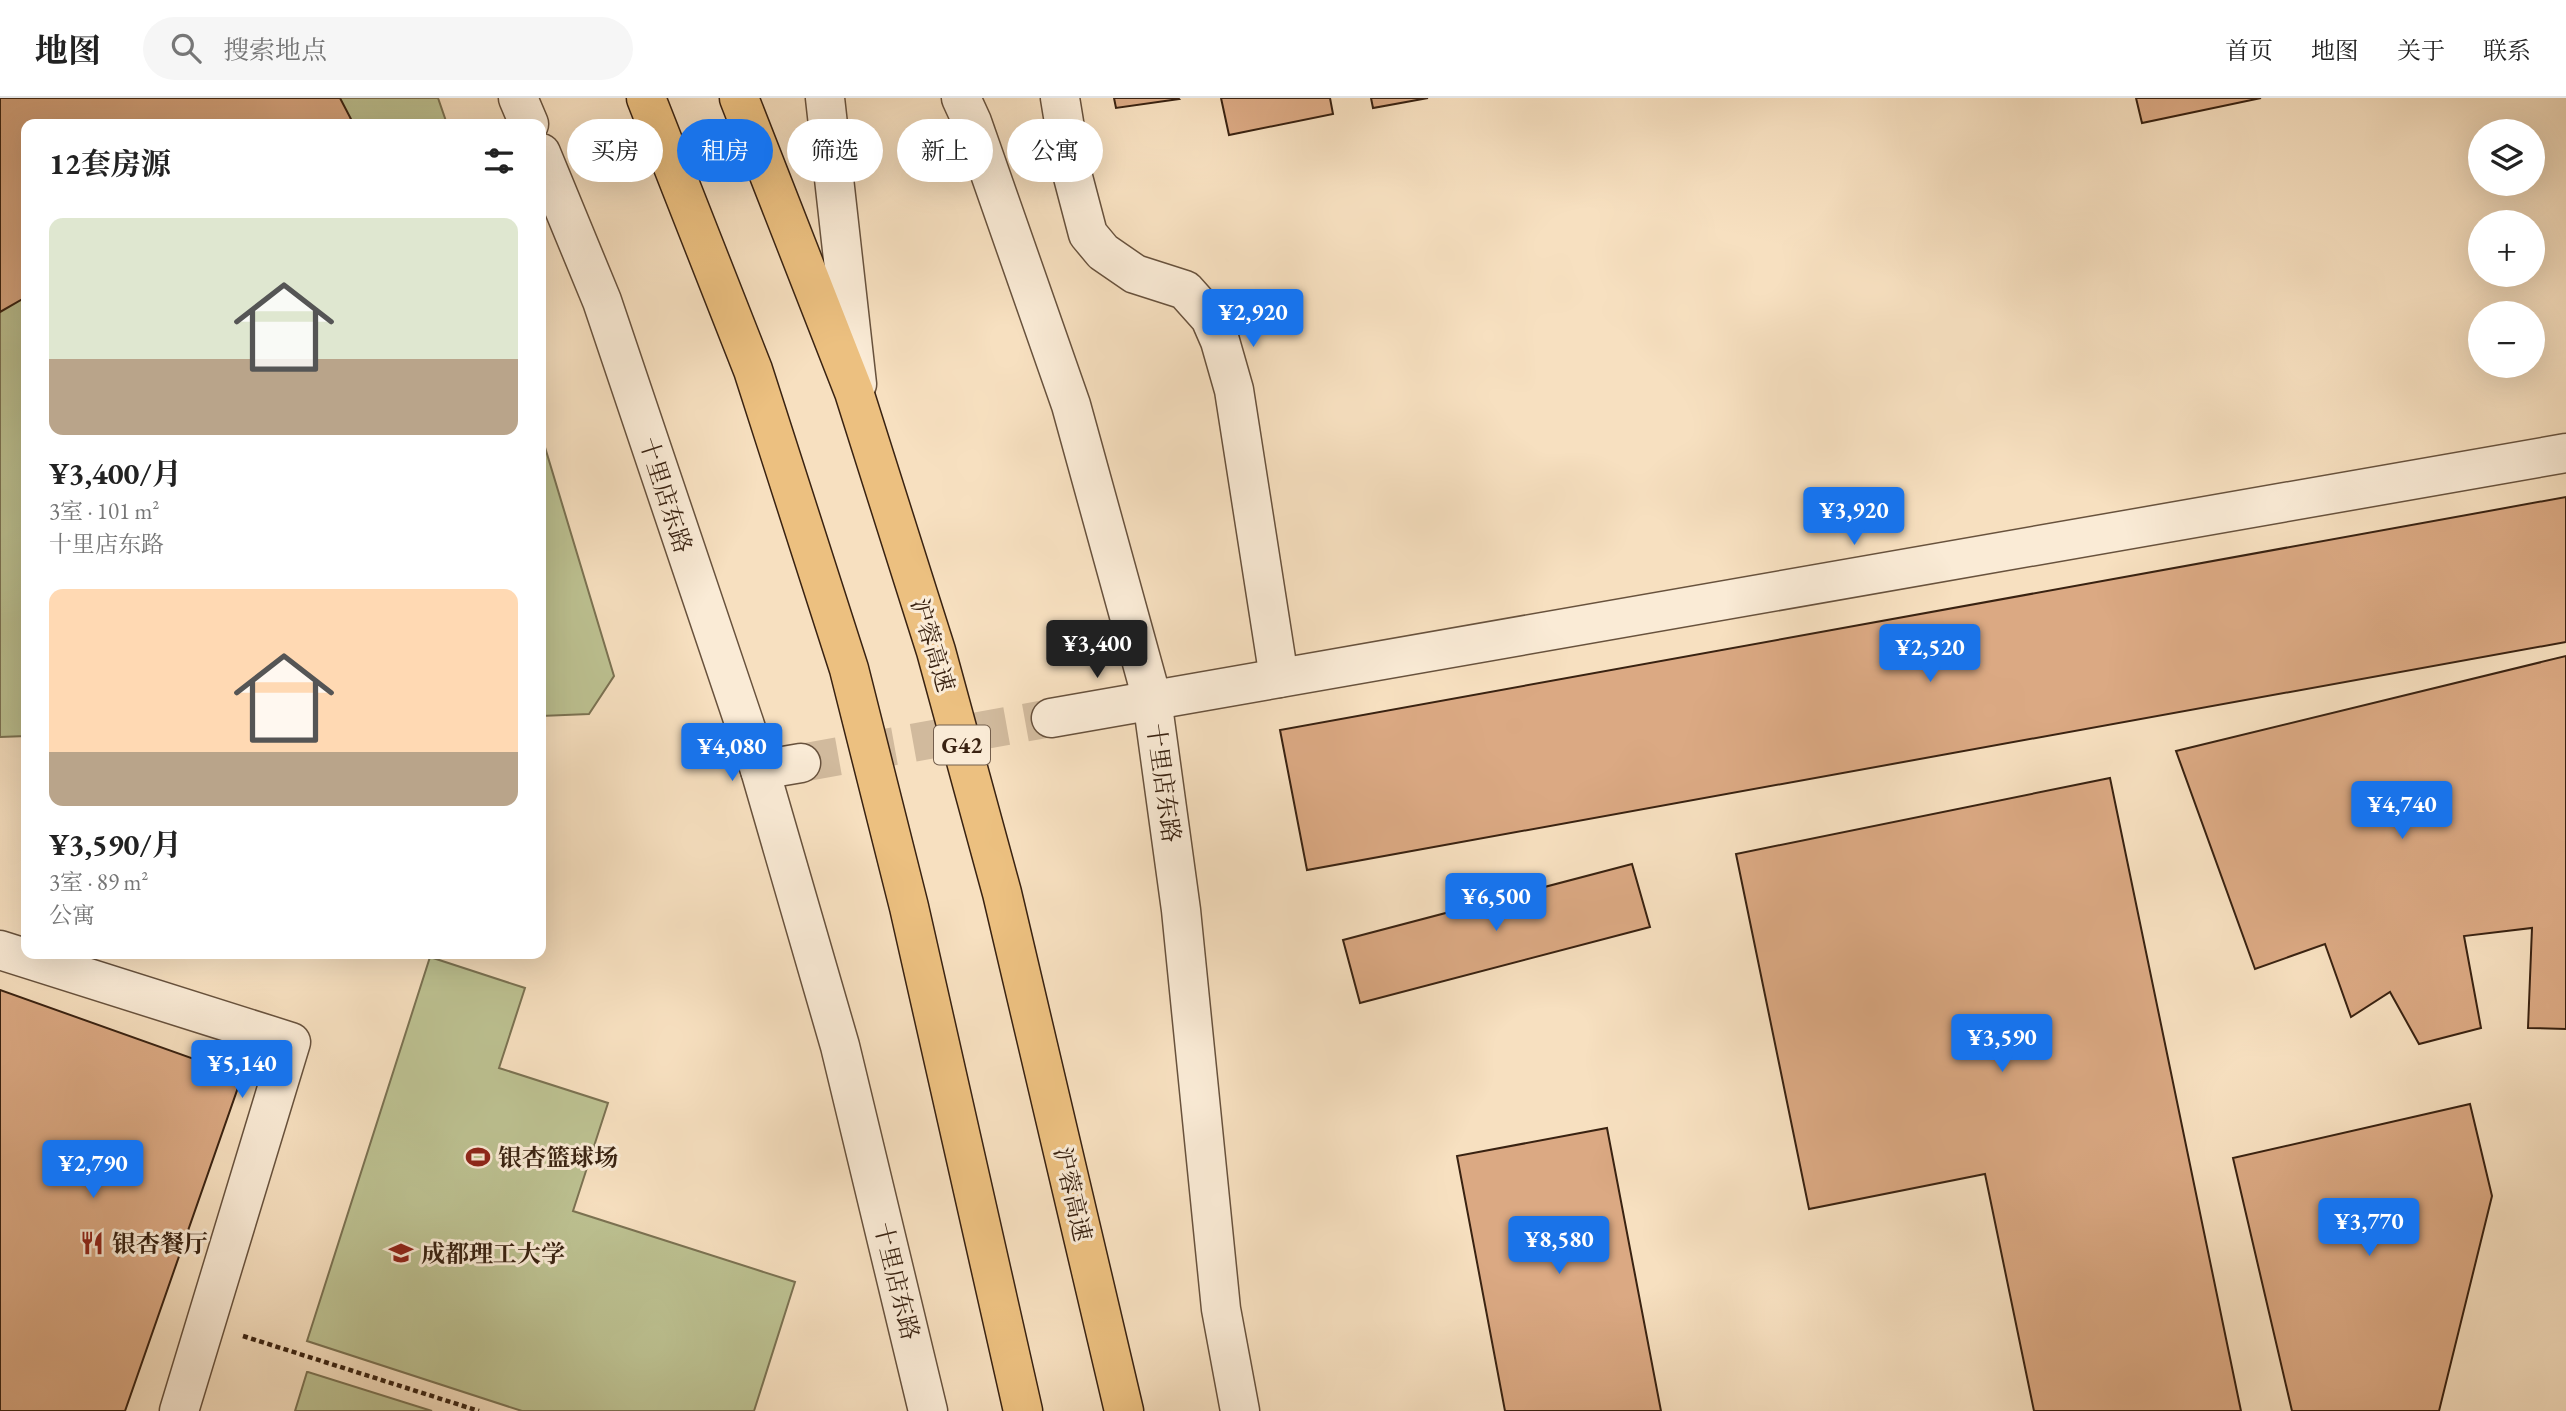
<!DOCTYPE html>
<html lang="zh">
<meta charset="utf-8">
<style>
:root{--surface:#fff;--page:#f6f6f6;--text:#222;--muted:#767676;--line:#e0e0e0;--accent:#1a73e8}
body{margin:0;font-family:"EB Garamond","Noto Serif SC",serif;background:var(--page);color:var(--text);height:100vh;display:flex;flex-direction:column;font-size:26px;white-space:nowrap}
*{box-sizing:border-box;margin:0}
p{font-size:23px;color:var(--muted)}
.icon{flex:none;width:38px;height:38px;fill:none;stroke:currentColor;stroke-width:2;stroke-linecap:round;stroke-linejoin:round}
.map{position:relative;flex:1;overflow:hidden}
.details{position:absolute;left:21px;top:21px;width:525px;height:840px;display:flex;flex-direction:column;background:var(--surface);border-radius:14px;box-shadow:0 7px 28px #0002}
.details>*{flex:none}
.hud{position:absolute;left:567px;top:21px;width:665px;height:63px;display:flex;gap:14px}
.fabs{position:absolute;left:2468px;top:21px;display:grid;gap:14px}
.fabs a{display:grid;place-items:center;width:77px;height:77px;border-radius:50%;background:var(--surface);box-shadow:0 7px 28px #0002;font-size:35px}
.price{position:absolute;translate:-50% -60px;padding:0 16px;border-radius:7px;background:var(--accent);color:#fff;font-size:23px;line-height:46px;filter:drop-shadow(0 2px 4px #0008)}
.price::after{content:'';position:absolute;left:50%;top:42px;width:21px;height:16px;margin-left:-10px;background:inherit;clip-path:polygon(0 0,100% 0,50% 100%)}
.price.current{background:#222;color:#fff}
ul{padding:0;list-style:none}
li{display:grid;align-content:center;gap:14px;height:371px;padding:0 28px}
li span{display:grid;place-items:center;height:217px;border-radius:14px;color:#555}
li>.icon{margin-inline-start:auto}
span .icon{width:126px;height:126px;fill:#fffc;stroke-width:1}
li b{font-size:30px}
h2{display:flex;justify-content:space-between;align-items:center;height:84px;padding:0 28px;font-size:30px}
.tag{padding:0 24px;border-radius:32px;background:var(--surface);box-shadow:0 7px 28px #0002;font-size:24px;line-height:63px}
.tag.current{background:var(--accent);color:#fff}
header{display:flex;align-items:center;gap:42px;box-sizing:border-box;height:98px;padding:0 35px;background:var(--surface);border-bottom:2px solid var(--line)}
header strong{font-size:33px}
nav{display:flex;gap:38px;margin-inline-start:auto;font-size:24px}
.search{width:490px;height:63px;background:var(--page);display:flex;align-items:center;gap:18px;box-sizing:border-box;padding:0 24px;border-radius:38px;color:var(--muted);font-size:26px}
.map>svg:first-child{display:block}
</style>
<header>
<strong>地图</strong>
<div class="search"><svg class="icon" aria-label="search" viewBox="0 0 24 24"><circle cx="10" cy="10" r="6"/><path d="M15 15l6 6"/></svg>搜索地点</div>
<nav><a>首页</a><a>地图</a><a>关于</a><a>联系</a></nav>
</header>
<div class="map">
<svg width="2566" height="1313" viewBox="0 0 2566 1313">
<rect width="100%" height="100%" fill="#f7e0c0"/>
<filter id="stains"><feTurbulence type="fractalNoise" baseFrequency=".00286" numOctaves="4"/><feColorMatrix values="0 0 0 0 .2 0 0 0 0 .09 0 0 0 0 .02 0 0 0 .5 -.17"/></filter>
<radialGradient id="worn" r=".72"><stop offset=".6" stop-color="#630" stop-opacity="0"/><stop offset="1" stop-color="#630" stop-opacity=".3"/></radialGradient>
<g fill="#bdc292" stroke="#7b7252" stroke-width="2">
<polygon points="0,0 438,0 447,26 26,26 26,638 0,639"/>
<polygon points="541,336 614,578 589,616 541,618"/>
<polygon points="430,859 525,890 499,970 608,1005 573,1113 795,1184 754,1313 522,1313 307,1243"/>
<polygon points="307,1274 308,1274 432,1313 295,1313"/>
</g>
<g fill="#dba983" stroke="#392211" stroke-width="2">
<polygon points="0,0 340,0 351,21 342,26 26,26 26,199 0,214"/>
<polygon points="1114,0 1178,0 1179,1 1116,10"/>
<polygon points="1221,0 1330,0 1333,16 1229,37"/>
<polygon points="1371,0 1428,0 1373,10"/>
<polygon points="2136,0 2261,0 2142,25"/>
<polygon points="2566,399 2566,544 1307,772 1280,632"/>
<polygon points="2566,558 2566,931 2528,930 2532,830 2464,838 2481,930 2419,946 2390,894 2351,919 2325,846 2255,871 2176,653"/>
<polygon points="2110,680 2241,1313 2034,1313 1985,1076 1809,1111 1736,756"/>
<polygon points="1632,766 1650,829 1360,905 1343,842"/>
<polygon points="0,892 242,978 125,1313 0,1313"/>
<polygon points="2470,1006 2492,1098 2439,1313 2292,1313 2233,1060"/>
<polygon points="1607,1030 1661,1313 1505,1313 1457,1058"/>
</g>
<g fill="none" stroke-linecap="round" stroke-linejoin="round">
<polyline stroke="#d1ba9d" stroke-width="38" stroke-dasharray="38 19" stroke-linecap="butt" points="801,665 1051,620"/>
<g stroke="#68523d" stroke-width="41">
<g id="minor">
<polyline points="518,0 529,26"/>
<polyline points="825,0 857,286"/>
<polyline points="961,0 972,24 1071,307 1152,601 1181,812 1221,1211 1240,1313"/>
<polyline points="1060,0 1073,79 1088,136 1103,154 1135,176 1185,192 1210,220 1220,243 1234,292 1279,580"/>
<polyline points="541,55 602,203 760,672 840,948 928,1313"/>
<polyline points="1051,620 2566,355"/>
<polyline points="760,672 801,665"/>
<polyline points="0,852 291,944 179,1313"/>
</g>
</g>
<g stroke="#392211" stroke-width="41">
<g id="highway">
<polyline points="646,0 753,272 849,571 909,809 1023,1313"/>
<polyline points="739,0 854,294 936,553 1002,795 1124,1313"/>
</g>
</g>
<polyline stroke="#392211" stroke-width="4.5" stroke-dasharray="5 3.5" stroke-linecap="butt" points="243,1238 479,1313"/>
<use href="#minor" stroke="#faebd6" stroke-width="38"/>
<use href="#highway" stroke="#ecc080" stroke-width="38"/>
</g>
<defs>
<g id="stadium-bare" transform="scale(1.89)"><path d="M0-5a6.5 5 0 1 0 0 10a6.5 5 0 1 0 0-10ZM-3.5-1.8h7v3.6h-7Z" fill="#8f2418" stroke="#faebd6" stroke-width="2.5" paint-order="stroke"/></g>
<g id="restaurant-bare" transform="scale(1.89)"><path d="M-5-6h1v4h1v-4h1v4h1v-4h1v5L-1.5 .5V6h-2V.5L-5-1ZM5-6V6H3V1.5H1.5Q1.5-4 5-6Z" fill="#8f2418" stroke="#faebd6" stroke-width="2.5" paint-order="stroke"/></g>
<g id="university-bare" transform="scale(1.89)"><path d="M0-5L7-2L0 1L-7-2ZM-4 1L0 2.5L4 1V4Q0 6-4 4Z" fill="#8f2418" stroke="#faebd6" stroke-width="2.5" paint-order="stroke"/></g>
</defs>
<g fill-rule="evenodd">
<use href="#stadium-bare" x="478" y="1059"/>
<use href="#restaurant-bare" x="92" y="1145"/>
<use href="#university-bare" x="401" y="1155"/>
</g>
<g text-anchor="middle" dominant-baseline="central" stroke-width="6" stroke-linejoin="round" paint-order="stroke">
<rect fill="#faebd6" stroke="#735e4c" stroke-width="2" x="934" y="627.5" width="56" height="39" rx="5"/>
<g font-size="23" font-weight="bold" fill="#392211">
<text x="962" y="647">G42</text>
</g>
<g font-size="24" fill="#392211" stroke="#faebd6">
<text transform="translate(666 397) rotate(72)">十里店东路</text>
<text transform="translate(933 547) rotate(73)">沪蓉高速</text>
<text transform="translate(1164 685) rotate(82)">十里店东路</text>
<text transform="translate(1073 1096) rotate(77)">沪蓉高速</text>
<text transform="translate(897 1183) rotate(76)">十里店东路</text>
</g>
<g font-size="24" font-weight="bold" fill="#392211" stroke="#faebd6" text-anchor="start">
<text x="498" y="1059">银杏篮球场</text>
<text x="112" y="1145">银杏餐厅</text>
<text x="421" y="1155">成都理工大学</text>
</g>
</g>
<rect width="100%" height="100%" filter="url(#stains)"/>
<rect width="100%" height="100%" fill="url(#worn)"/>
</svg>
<div class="fabs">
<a><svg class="icon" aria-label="layers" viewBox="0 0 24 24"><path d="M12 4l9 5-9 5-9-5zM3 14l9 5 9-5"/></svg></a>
<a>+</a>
<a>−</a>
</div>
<b class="price" style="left:1253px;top:251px">¥2,920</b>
<b class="price" style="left:1854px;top:449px">¥3,920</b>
<b class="price current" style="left:1097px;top:582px">¥3,400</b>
<b class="price" style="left:1930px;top:586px">¥2,520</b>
<b class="price" style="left:732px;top:685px">¥4,080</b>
<b class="price" style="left:2402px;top:743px">¥4,740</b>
<b class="price" style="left:1496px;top:835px">¥6,500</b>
<b class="price" style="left:2002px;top:976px">¥3,590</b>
<b class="price" style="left:242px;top:1002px">¥5,140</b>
<b class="price" style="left:93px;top:1102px">¥2,790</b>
<b class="price" style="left:2369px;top:1160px">¥3,770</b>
<b class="price" style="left:1559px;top:1178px">¥8,580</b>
<div class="hud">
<a class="tag">买房</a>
<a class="tag current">租房</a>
<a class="tag">筛选</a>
<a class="tag">新上</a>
<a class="tag">公寓</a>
</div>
<section class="details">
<h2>12套房源<svg class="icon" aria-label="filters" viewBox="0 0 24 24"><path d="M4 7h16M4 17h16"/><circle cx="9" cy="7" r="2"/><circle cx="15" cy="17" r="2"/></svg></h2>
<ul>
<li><span style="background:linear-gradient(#dfe7d0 65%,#b9a48a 0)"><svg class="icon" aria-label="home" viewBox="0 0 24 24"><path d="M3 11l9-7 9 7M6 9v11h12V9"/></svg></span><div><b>¥3,400/月</b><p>3室 · 101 m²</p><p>十里店东路</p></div></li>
<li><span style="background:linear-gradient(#ffd9b3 75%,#b9a48a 0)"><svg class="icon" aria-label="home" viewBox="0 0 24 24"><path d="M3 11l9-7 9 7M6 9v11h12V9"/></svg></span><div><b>¥3,590/月</b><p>3室 · 89 m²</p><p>公寓</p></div></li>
</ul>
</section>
</div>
